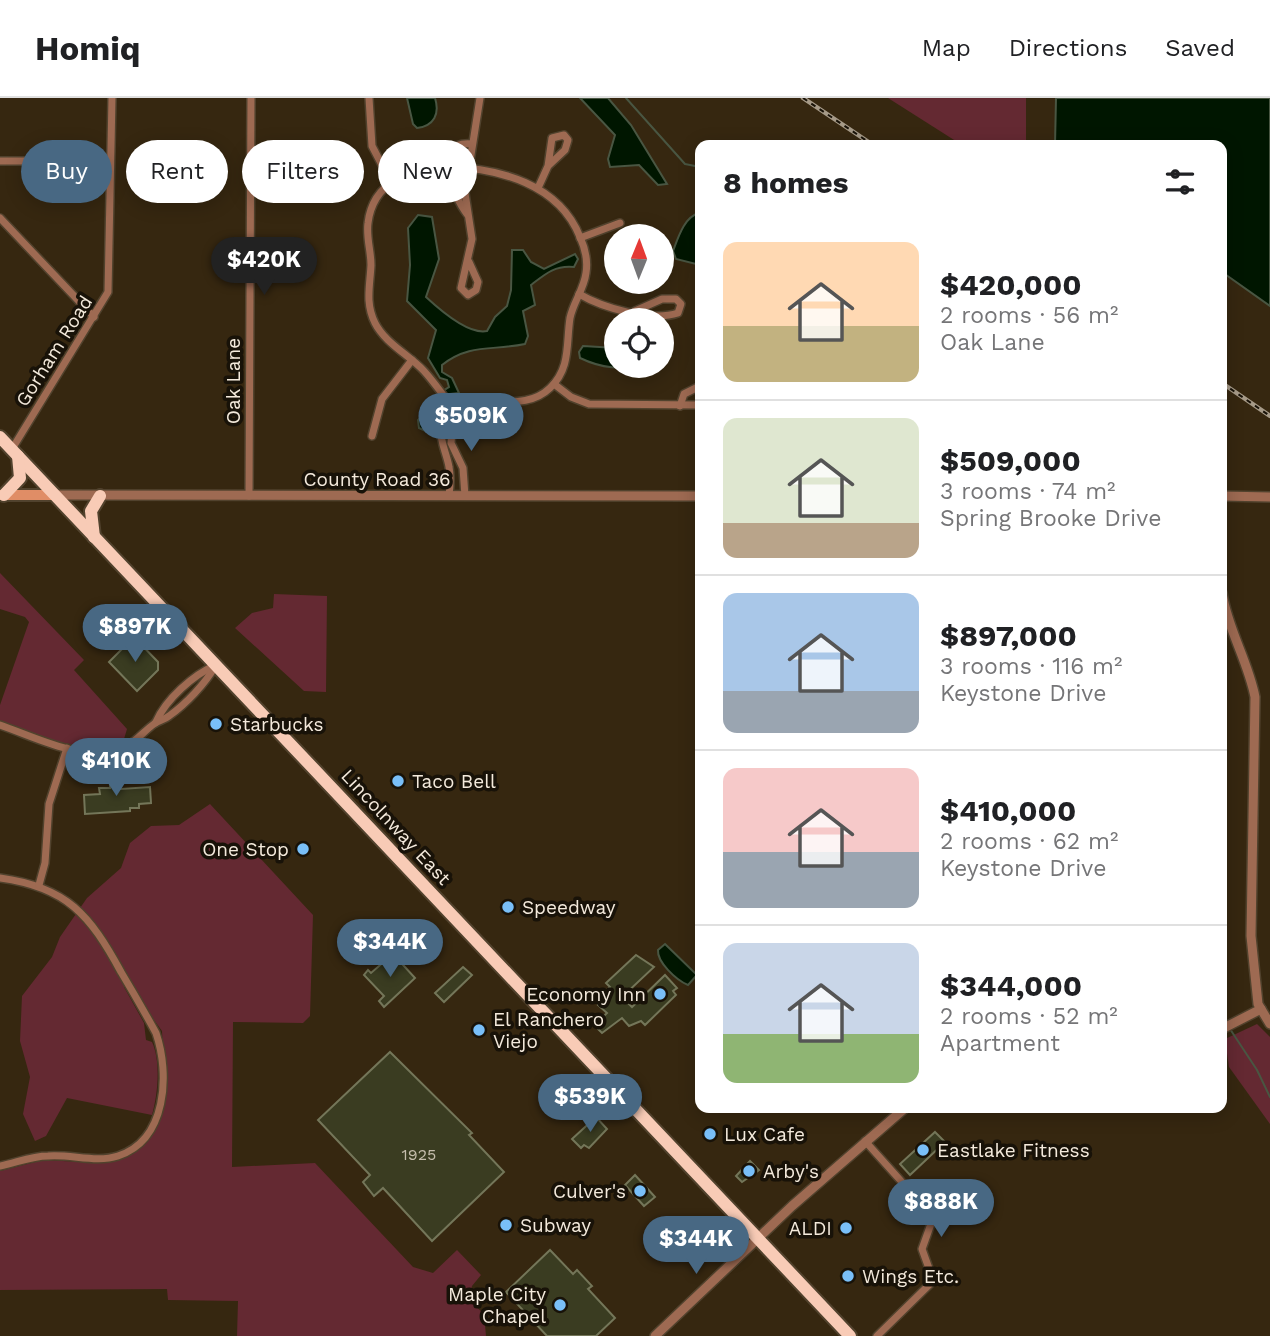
<!DOCTYPE html>
<meta charset="utf-8">
<style>
:root{--surface:#fff;--page:#f6f6f6;--text:#202124;--muted:#757577;--line:#e0e0e0;--accent:#486883}
body{margin:0;font-family:"Work Sans",sans-serif;background:var(--page);color:var(--text);height:100vh;display:flex;flex-direction:column;font-size:26px;white-space:nowrap}
*{box-sizing:border-box;margin:0}
p{font-size:23px;color:var(--muted)}
.icon{flex:none;width:38px;height:38px;fill:none;stroke:currentColor;stroke-width:2;stroke-linecap:round;stroke-linejoin:round}
.map{position:relative;flex:1;overflow:hidden}
.side{position:absolute;left:695px;top:42px;width:532px;height:973px;display:flex;flex-direction:column;background:var(--surface);border-radius:14px;box-shadow:0 4px 18px #0003}
.side>*{flex:none}
.guide{position:absolute;left:21px;top:42px;width:569px;height:63px;display:flex;gap:14px}
.needle{width:46px;rotate:1deg}
.controls{position:absolute;left:604px;top:126px;display:grid;gap:14px}
.controls a{display:grid;place-items:center;width:70px;height:70px;border-radius:50%;background:var(--surface);box-shadow:0 4px 18px #0003;font-size:35px}
.price{position:absolute;translate:-50% -60px;padding:0 16px;border-radius:24px;background:var(--accent);color:#fff;font-size:23px;line-height:46px;filter:drop-shadow(0 2px 4px #0008)}
.price::after{content:'';position:absolute;left:50%;top:42px;width:21px;height:16px;margin-left:-10px;background:inherit;clip-path:polygon(0 0,100% 0,50% 100%)}
.price.current{background:#222;color:#fff}
ul{padding:0;list-style:none}
li{display:flex;align-items:center;gap:21px;height:175px;padding:0 28px}
li+li{border-top:2px solid var(--line)}
li span{display:grid;place-items:center;flex:none;width:196px;height:140px;border-radius:14px;color:#555}
li>.icon{margin-inline-start:auto}
span .icon{width:84px;height:84px;fill:#fffc;stroke-width:1}
li b{font-size:30px}
h2{display:flex;justify-content:space-between;align-items:center;height:84px;padding:0 28px;font-size:30px}
.tag{padding:0 24px;border-radius:32px;background:var(--surface);box-shadow:0 4px 18px #0003;font-size:24px;line-height:63px}
.tag.current{background:var(--accent);color:#fff}
header{display:flex;align-items:center;gap:42px;box-sizing:border-box;height:98px;padding:0 35px;background:var(--surface);border-bottom:2px solid var(--line)}
header strong{font-size:33px}
nav{display:flex;gap:38px;margin-inline-start:auto;font-size:24px}
.map>svg:first-child{display:block}
</style>
<header>
<strong>Homiq</strong>
<nav><a>Map</a><a>Directions</a><a>Saved</a></nav>
</header>
<div class="map">
<svg width="1270" height="1238" viewBox="0 0 1270 1238">
<rect width="100%" height="100%" fill="#362710"/>
<g fill="#642932">
<polygon points="888,0 1026,0 1026,47 962,47"/>
<path d="M 0,475 L 84,562 L 74,572 L 127,631 L 124,641 C 87,663 36,638 0,623 L 0,607 L 29,524 L 25,519 L 0,511 Z"/>
<polygon points="274,496 327,498 326,594 304,593 235,530 252,515 273,510"/>
<path d="M 210,706 L 313,817 L 310,918 L 303,925 L 233,924 L 232,1069 L 315,1065 L 413,1169 L 433,1175 L 457,1152 L 481,1177 L 472,1188 L 469,1202 L 484,1216 L 486,1238 L 237,1238 L 238,1203 L 168,1202 L 167,1191 L 0,1192 L 0,1073 L 43,1062 L 101,1065 L 119,1062 L 135,1053 L 151,1039 L 162,1016 L 165,993 L 162,933 L 128,886 L 124,889 L 144,925 L 146,942 L 152,944 C 161,963 158,996 152,1017 L 67,1000 L 46,1038 L 35,1043 L 23,1016 L 30,979 L 20,943 L 22,898 L 52,859 L 60,839 L 87,800 L 121,770 L 130,745 L 151,728 L 179,727 Z"/>
<polygon points="1257,926 1270,939 1270,1026 1229,969 1225,941"/>
</g>
<g fill="#001600" stroke="#495642" stroke-width="2">
<path d="M 407,0 L 435,0 C 440,16 434,28 417,30 L 413,26 Z"/>
<polygon points="580,0 608,0 631,27 667,86 658,87 639,67 610,69 608,61 615,37"/>
<polygon points="1056,0 1270,0 1270,208 1222,174 1222,47 1055,47"/>
<path d="M 699,115 L 700,116 L 700,167 L 676,161 L 673,153 C 678,140 684,119 699,115 Z"/>
<path d="M 418,117 L 432,119 L 439,161 L 426,199 C 440,212 468,237 487,233 L 495,219 L 507,208 L 511,192 L 512,152 L 523,152 L 531,164 L 544,171 L 575,156 L 578,161 L 574,169 C 555,167 545,176 531,187 L 535,207 L 523,213 L 528,238 L 525,246 C 493,253 470,245 442,267 L 442,274 L 452,280 L 459,295 L 450,296 L 436,306 L 435,322 L 422,323 L 424,330 L 433,328 L 432,336 L 419,330 L 418,322 L 424,315 L 432,316 L 427,303 L 449,289 L 447,282 L 440,280 L 428,260 L 436,232 L 407,203 L 410,167 L 408,130 Z"/>
<path d="M 583,248 L 616,250 L 616,268 L 644,268 C 620,271 603,271 580,260 L 579,254 Z"/>
<path d="M 665,846 L 697,877 L 688,887 C 676,882 657,864 658,852 Z"/>
</g>
<g fill="none" stroke-linecap="round" stroke-linejoin="round">
<g stroke="#495642" stroke-width="2">
<polyline points="626,0 685,66 700,69"/>
<polyline points="1222,918 1227,926"/>
<polyline points="1230,931 1257,972 1270,999"/>
</g>
</g>
<g fill="#3a3c21" stroke="#747659" stroke-width="2">
<polygon points="134,539 158,564 158,572 137,593 109,564"/>
<polygon points="120,675 121,691 150,689 151,705 139,706 139,710 130,710 130,713 85,716 84,697 100,696 99,690 110,690 110,676"/>
<polygon points="393,856 415,880 384,909 379,903 384,898 364,877 368,872 371,875"/>
<polygon points="636,857 654,869 622,899 632,909 665,877 677,890 673,893 676,897 645,927 641,923 629,928 622,920 602,935 594,927 607,915 598,907 607,898 604,895 610,889 606,885"/>
<polygon points="463,869 472,877 444,904 435,895"/>
<polygon points="390,954 472,1035 469,1037 504,1074 432,1143 383,1090 374,1098 363,1084 370,1077 318,1022"/>
<polygon points="596,1019 607,1031 589,1050 584,1047 581,1050 572,1041"/>
<polygon points="935,1034 945,1044 910,1077 900,1066"/>
<polygon points="750,1063 759,1072 742,1084 736,1078"/>
<polygon points="635,1077 655,1099 644,1108 625,1087"/>
<polygon points="550,1152 573,1176 577,1172 592,1188 588,1191 615,1220 596,1238 547,1238 506,1194"/>
</g>
<g fill="none" stroke-linecap="round" stroke-linejoin="round">
<g stroke="#51422d" stroke-width="10">
<g id="minor">
<polyline points="369,0 372,48 391,84"/>
<polyline points="0,63 110,63"/>
<path d="M 447,69 C 499,70 559,86 580,139 C 585,150 588,163 586,175 C 584,191 573,205 570,220 C 566,246 571,270 550,290 C 523,316 484,294 454,311 C 444,299 435,285 424,273 C 409,257 385,245 375,225 C 365,205 370,188 371,167 C 371,153 366,139 368,125 C 373,83 411,70 447,69 Z"/>
<polyline points="538,90 548,68 552,40 564,37 568,42 565,52 548,68"/>
<path d="M 467,116 C 453,98 429,42 472,46"/>
<polyline points="0,120 94,219"/>
<polyline points="580,140 620,125"/>
<polyline points="469,164 478,184 476,192 468,197 461,190 472,141 465,95 480,0"/>
<path d="M 579,196 C 603,210 651,224 678,215 L 681,206 L 676,201 L 662,201 L 635,213"/>
<polyline points="554,286 571,299 589,306 700,307"/>
<polyline points="680,308 684,296 700,288"/>
<polyline points="454,311 451,345 463,370 465,398"/>
<polyline points="372,338 382,301 412,262"/>
<polyline points="12,351 108,194 112,0"/>
<polyline points="249,398 251,0"/>
<path d="M 449,398 C 450,389 451,379 449,369 C 446,350 429,325 454,311"/>
<path d="M 156,624 C 166,601 193,577 216,567"/>
<path d="M 0,627 C 38,640 85,666 125,649 C 137,643 144,633 154,626 C 159,622 164,622 169,618 C 186,606 205,586 216,567"/>
<path d="M 0,780 C 67,789 90,817 121,874 C 133,894 145,915 156,935 C 170,976 167,1042 118,1058 C 96,1065 71,1056 48,1058 C 31,1058 16,1065 0,1068"/>
<polyline points="39,787 45,765 49,706 67,650"/>
<polyline points="865,1043 928,1113 932,1123 922,1151 931,1176 930,1186 877,1238"/>
</g>
</g>
<g stroke="#51422d" stroke-width="12">
<g id="tertiary">
<polyline points="54,397 700,398"/>
<polyline points="1222,398 1270,399"/>
<path d="M 1222,495 C 1228,532 1248,563 1255,599 L 1251,838 L 1258,906 L 1270,926"/>
<polyline points="1222,931 1261,911"/>
<polyline points="655,1238 792,1108 905,1010"/>
</g>
</g>
<g stroke="#51422d" stroke-width="14">
<polyline id="secondary" points="0,397 54,397"/>
</g>
<g stroke="#51422d" stroke-width="16">
<g id="trunk">
<polyline points="0,339 850,1238"/>
<polyline points="4,397 20,380 18,358"/>
<polyline points="94,439 91,413 100,398"/>
</g>
</g>
<use href="#minor" stroke="#9e6a52" stroke-width="7"/>
<use href="#tertiary" stroke="#9e6a52" stroke-width="9"/>
<use href="#secondary" stroke="#e08d66" stroke-width="10"/>
<use href="#trunk" stroke="#f8cbb6" stroke-width="12"/>
<g stroke="#a69a88" stroke-width="4.5">
<g id="rail">
<polyline points="803,0 873,47"/>
<polyline points="1222,285 1270,318"/>
</g>
</g>
<use href="#rail" stroke="#181208" stroke-width="2" stroke-dasharray="5" stroke-linecap="butt"/>
</g>
<g fill="#79bff8" stroke="#181208" stroke-width="2.5">
<circle cx="216" cy="626" r="7"/>
<circle cx="398" cy="683" r="7"/>
<circle cx="303" cy="751" r="7"/>
<circle cx="508" cy="809" r="7"/>
<circle cx="660" cy="896" r="7"/>
<circle cx="479" cy="932" r="7"/>
<circle cx="710" cy="1036" r="7"/>
<circle cx="923" cy="1052" r="7"/>
<circle cx="749" cy="1073" r="7"/>
<circle cx="640" cy="1093" r="7"/>
<circle cx="506" cy="1127" r="7"/>
<circle cx="846" cy="1130" r="7"/>
<circle cx="848" cy="1178" r="7"/>
<circle cx="560" cy="1207" r="7"/>
</g>
<g text-anchor="middle" dominant-baseline="central" stroke-width="7" stroke-linejoin="round" paint-order="stroke">
<g font-size="16" fill="#c6bead">
<text x="419" y="1056">1925</text>
</g>
<g font-size="19" fill="#f4eadc" stroke="#181208">
<text transform="translate(54 253) rotate(-58)">Gorham Road</text>
<text transform="translate(233 283) rotate(-90)">Oak Lane</text>
<text x="377" y="381">County Road 36</text>
<text transform="translate(396 729) rotate(47)">Lincolnway East</text>
</g>
<g font-size="19" fill="#f4eadc" stroke="#181208" text-anchor="start">
<text x="230" y="626">Starbucks</text>
<text x="412" y="683">Taco Bell</text>
<text x="289" y="751" text-anchor="end">One Stop</text>
<text x="522" y="809">Speedway</text>
<text x="646" y="896" text-anchor="end">Economy Inn</text>
<text x="493" y="921">El Ranchero<tspan x="493" dy="22">Viejo</tspan></text>
<text x="724" y="1036">Lux Cafe</text>
<text x="937" y="1052">Eastlake Fitness</text>
<text x="763" y="1073">Arby's</text>
<text x="626" y="1093" text-anchor="end">Culver's</text>
<text x="520" y="1127">Subway</text>
<text x="832" y="1130" text-anchor="end">ALDI</text>
<text x="862" y="1178">Wings Etc.</text>
<text x="546" y="1196" text-anchor="end">Maple City<tspan x="546" dy="22">Chapel</tspan></text>
</g>
</g>
</svg>
<div class="controls">
<a><svg class="needle" viewBox="-14 -14 28 28"><path d="M0-13l5 13h-10z" fill="#e53935"/><path d="M0 13l5-13h-10z" fill="#757577"/></svg></a>
<a><svg class="icon" aria-label="locate" viewBox="0 0 24 24"><circle cx="12" cy="12" r="6"/><path d="M12 2v4M12 18v4M2 12h4M18 12h4"/></svg></a>
</div>
<b class="price current" style="left:264px;top:199px">$420K</b>
<b class="price" style="left:471px;top:355px">$509K</b>
<b class="price" style="left:135px;top:566px">$897K</b>
<b class="price" style="left:116px;top:700px">$410K</b>
<b class="price" style="left:390px;top:881px">$344K</b>
<b class="price" style="left:590px;top:1036px">$539K</b>
<b class="price" style="left:941px;top:1141px">$888K</b>
<b class="price" style="left:696px;top:1178px">$344K</b>
<div class="guide">
<a class="tag current">Buy</a>
<a class="tag">Rent</a>
<a class="tag">Filters</a>
<a class="tag">New</a>
</div>
<section class="side">
<h2>8 homes<svg class="icon" aria-label="filters" viewBox="0 0 24 24"><path d="M4 7h16M4 17h16"/><circle cx="9" cy="7" r="2"/><circle cx="15" cy="17" r="2"/></svg></h2>
<ul>
<li><span style="background:linear-gradient(#ffd9b3 60%,#c2b280 0)"><svg class="icon" aria-label="home" viewBox="0 0 24 24"><path d="M3 11l9-7 9 7M6 9v11h12V9"/></svg></span><div><b>$420,000</b><p>2 rooms · 56 m²</p><p>Oak Lane</p></div></li>
<li><span style="background:linear-gradient(#dfe7d0 75%,#b9a48a 0)"><svg class="icon" aria-label="home" viewBox="0 0 24 24"><path d="M3 11l9-7 9 7M6 9v11h12V9"/></svg></span><div><b>$509,000</b><p>3 rooms · 74 m²</p><p>Spring Brooke Drive</p></div></li>
<li><span style="background:linear-gradient(#a9c7e8 70%,#9aa5b1 0)"><svg class="icon" aria-label="home" viewBox="0 0 24 24"><path d="M3 11l9-7 9 7M6 9v11h12V9"/></svg></span><div><b>$897,000</b><p>3 rooms · 116 m²</p><p>Keystone Drive</p></div></li>
<li><span style="background:linear-gradient(#f6c9c9 60%,#9aa5b1 0)"><svg class="icon" aria-label="home" viewBox="0 0 24 24"><path d="M3 11l9-7 9 7M6 9v11h12V9"/></svg></span><div><b>$410,000</b><p>2 rooms · 62 m²</p><p>Keystone Drive</p></div></li>
<li><span style="background:linear-gradient(#c9d6e8 65%,#8fb573 0)"><svg class="icon" aria-label="home" viewBox="0 0 24 24"><path d="M3 11l9-7 9 7M6 9v11h12V9"/></svg></span><div><b>$344,000</b><p>2 rooms · 52 m²</p><p>Apartment</p></div></li>
</ul>
</section>
</div>
